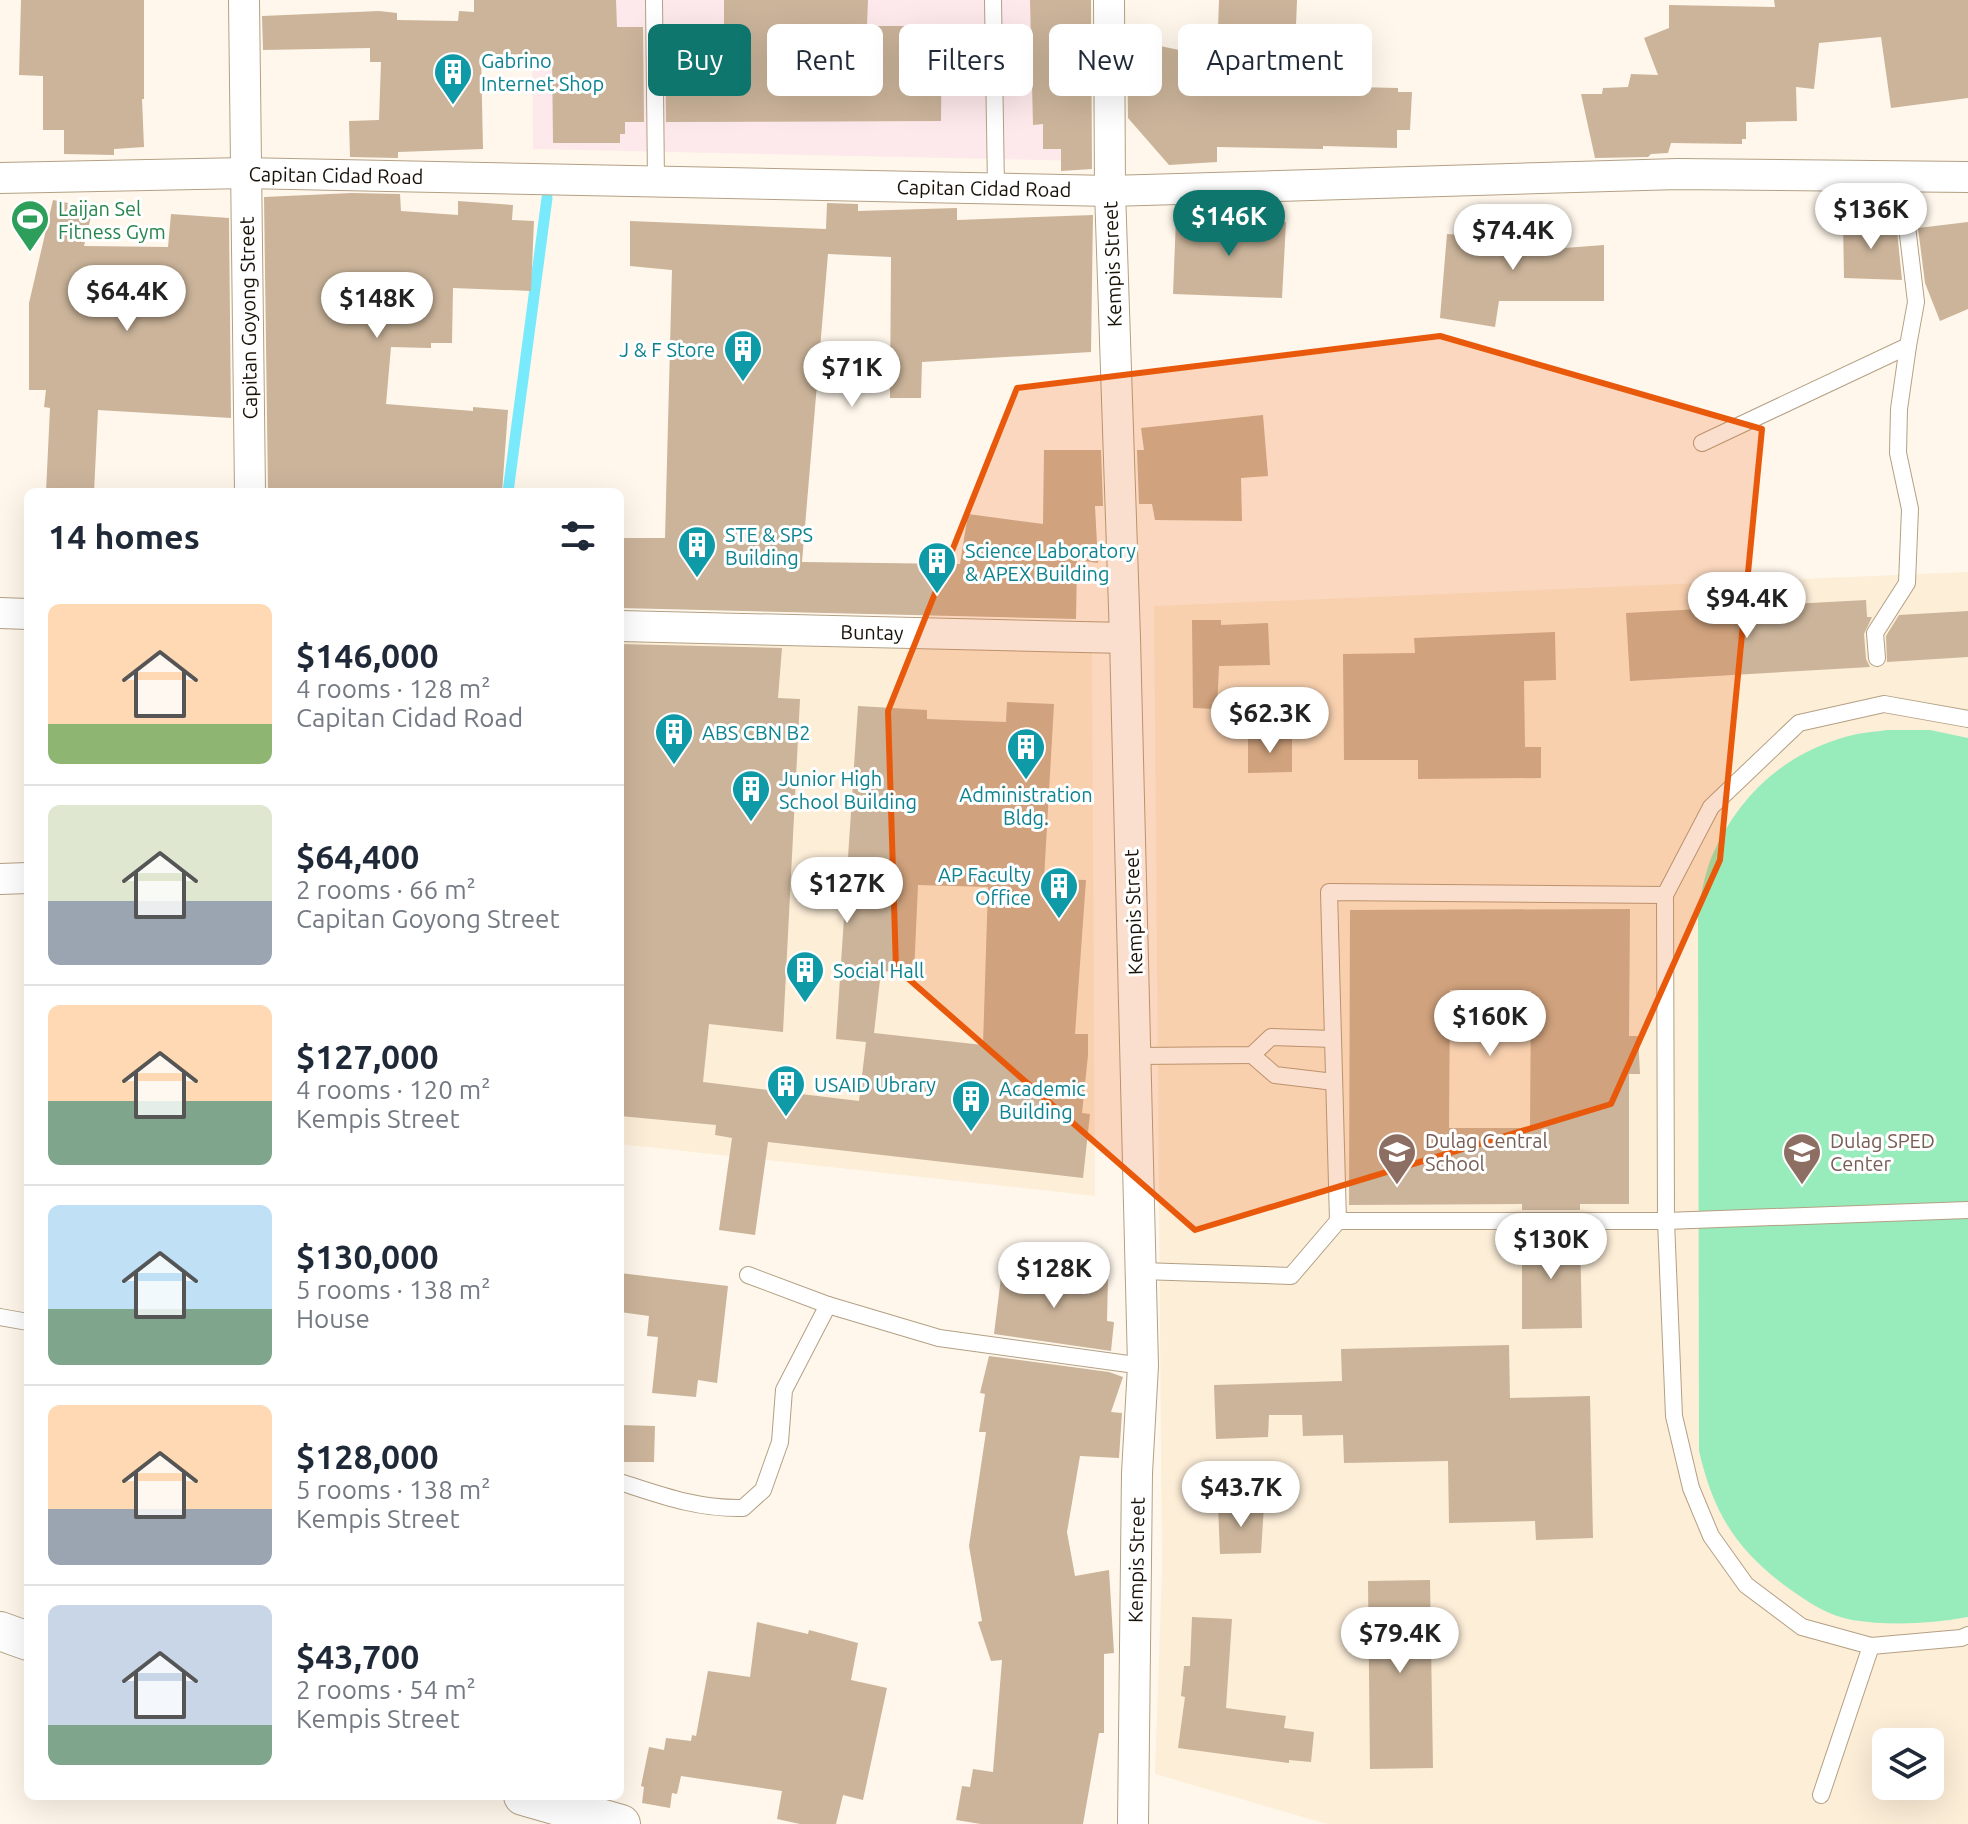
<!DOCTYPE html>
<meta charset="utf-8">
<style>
:root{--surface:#fff;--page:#f2f2f3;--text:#1f2937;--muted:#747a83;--line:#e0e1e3;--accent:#0f766e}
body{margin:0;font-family:Ubuntu,sans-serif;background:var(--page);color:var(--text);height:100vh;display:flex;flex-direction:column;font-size:30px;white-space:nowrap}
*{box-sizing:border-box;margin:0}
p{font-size:26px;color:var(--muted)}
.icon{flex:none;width:44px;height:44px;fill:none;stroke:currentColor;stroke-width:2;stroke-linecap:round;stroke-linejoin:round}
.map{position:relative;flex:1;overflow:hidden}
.drawer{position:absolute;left:24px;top:488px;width:600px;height:1312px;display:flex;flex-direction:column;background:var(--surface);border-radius:12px;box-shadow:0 8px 32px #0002}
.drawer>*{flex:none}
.banner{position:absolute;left:648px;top:24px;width:760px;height:72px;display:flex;gap:16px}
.tools{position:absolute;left:1872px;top:1728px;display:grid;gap:16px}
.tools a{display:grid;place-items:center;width:72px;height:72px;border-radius:12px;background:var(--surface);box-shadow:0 8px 32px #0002;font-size:40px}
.price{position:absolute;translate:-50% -68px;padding:0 18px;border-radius:28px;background:#fff;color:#222;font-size:26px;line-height:52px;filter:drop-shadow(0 2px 4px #0008)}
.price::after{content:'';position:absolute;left:50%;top:48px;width:24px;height:18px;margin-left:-12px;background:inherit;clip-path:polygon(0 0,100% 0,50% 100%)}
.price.selected{background:var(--accent);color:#fff}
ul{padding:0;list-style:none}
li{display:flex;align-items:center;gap:24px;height:200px;padding:0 24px}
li+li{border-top:2px solid var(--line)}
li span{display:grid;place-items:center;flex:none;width:224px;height:160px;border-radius:12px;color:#555}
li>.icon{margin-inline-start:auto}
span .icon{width:96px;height:96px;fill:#fffc;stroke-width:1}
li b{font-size:34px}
h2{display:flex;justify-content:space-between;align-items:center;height:96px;padding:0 24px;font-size:34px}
.pill{padding:0 28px;border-radius:12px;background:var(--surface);box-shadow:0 8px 32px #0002;font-size:28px;line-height:72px}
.pill.selected{background:var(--accent);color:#fff}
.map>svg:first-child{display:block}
</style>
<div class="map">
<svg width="1968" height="1824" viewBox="0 0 1968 1824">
<rect width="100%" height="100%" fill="#fff7eb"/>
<polygon fill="#fde8eb" points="532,0 1088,0 1088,161 533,149"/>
<g fill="#fdeed8" fill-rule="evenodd">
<path d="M 1968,572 L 1968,1824 L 1327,1824 L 1155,1774 L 1162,1569 L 1154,606 ZM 1886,1742 L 1930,1742 L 1930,1786 L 1886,1786 Z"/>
<polygon points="620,637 1092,650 1095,1196 620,1144"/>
</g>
<path fill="#98ebbb" d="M 1887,730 L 1930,730 L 1968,738 L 1968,1617 C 1930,1624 1890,1626 1852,1620 C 1830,1616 1809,1603 1791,1590 C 1737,1551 1714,1515 1699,1451 L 1698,909 C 1702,892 1705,872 1712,856 C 1738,797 1782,755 1845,737 C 1858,733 1873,732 1887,730 Z"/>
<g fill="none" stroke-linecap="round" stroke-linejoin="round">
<polyline stroke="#79eafc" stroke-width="11" points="508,492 547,198"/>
</g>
<g fill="#cbb49a" fill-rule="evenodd">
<polygon points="21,0 144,0 144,99 142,99 144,147 114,149 114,155 64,154 64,130 43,130 43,76 19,75"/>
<polygon points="474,0 616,0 617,27 643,27 644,122 625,122 625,134 620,134 620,143 553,143 552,54 481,55 483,149 398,152 398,158 350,157 349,121 379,120 381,62 370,62 370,48 263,50 262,16 379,11 397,13 397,20 458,21 459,11 474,12"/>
<polygon points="724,0 868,0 867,26 942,26 941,121 666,122 665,27 724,27"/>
<polygon points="1030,0 1091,0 1092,169 1061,171 1061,149 1043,149 1043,124 1033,125"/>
<polygon points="1219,0 1297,0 1294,76 1313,76 1312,81 1355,83 1354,87 1398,88 1398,92 1412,92 1410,130 1397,130 1397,148 1323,146 1323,149 1217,147 1217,162 1169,165 1128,118 1127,39 1217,58"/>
<polygon points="1774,0 1968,0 1968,98 1891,108 1881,37 1819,43 1814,89 1796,87 1797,121 1746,122 1746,139 1742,139 1742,144 1671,143 1668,153 1651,154 1648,157 1595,158 1581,94 1602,94 1603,88 1628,87 1631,74 1658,75 1644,38 1669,28 1669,5 1775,7"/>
<polygon points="352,193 400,194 401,211 458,215 458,201 513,205 512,220 534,221 531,291 453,288 452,343 431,343 431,348 391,347 386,404 473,411 473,407 508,410 502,492 268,492 264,197"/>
<polygon points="53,200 93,208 84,246 168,247 171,214 229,218 231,418 98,410 94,492 46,492 50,408 44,407 46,390 29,390 29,303"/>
<polygon points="827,203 858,204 858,211 957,208 957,220 1093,215 1091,352 922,362 921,398 890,398 891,257 828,254 802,562 960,564 968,514 1043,524 1044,450 1101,450 1103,506 1095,506 1098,563 1077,560 1076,619 620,608 620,538 665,538 672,270 630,266 630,221 826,229"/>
<polygon points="1176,218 1286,222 1282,298 1173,294"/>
<polygon points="1463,218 1529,224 1525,251 1604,245 1604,301 1499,301 1495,327 1440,318 1447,234 1462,235"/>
<polygon points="1889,221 1889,232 1897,231 1902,280 1844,278 1843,222"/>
<polygon points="1968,222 1968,309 1940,321 1925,283 1918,228"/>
<polygon points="1263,415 1268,476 1241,478 1242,521 1155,520 1152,504 1139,504 1137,450 1144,450 1141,428"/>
<polygon points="1866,600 1867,617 1872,617 1864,634 1866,659 1870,667 1630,681 1626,613"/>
<polygon points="1968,611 1968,657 1887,662 1886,636 1899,615"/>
<polygon points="1192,620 1221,620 1221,625 1268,623 1270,665 1219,666 1217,709 1193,708"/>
<polygon points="1555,632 1556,680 1524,681 1525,747 1541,747 1541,778 1418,779 1418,760 1344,760 1343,654 1415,653 1414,638"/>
<path d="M 620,644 L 782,648 L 778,698 L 800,699 L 783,1032 L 709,1024 L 703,1082 L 859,1101 L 866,1042 L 836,1039 L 858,706 L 927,710 L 927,719 L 1006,722 L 1007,702 L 1054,704 L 1044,879 L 1086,880 L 1075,1034 L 1088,1034 L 1088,1055 L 1082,1113 L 1090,1114 L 1083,1178 L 768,1142 L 755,1235 L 719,1230 L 732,1138 L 715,1135 L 716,1125 L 620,1116 ZM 918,885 L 988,887 L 983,1045 L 874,1033 L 881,971 L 914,973 Z"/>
<polygon points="1248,738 1292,738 1292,772 1248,773"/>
<path d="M 1630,909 L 1629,1036 L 1638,1036 L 1640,1074 L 1629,1074 L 1629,1204 L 1580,1204 L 1580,1210 L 1522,1210 L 1522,1204 L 1349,1205 L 1350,910 ZM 1450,990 L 1531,991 L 1530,1128 L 1449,1128 Z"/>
<polygon points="1522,1232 1580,1232 1582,1328 1522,1329"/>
<polygon points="1002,1269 1036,1271 1035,1277 1108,1279 1107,1321 1114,1322 1111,1351 994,1334"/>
<polygon points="620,1273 728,1286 717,1383 698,1380 696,1397 652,1393 658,1337 647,1336 649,1316 620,1312"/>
<polygon points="1509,1345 1510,1398 1590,1396 1593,1538 1536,1540 1535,1521 1449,1523 1448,1461 1344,1463 1343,1435 1303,1436 1302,1415 1269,1415 1268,1437 1216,1439 1214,1385 1342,1381 1341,1349"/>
<polygon points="989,1356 1109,1372 1123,1377 1111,1412 1122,1413 1119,1458 1080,1456 1067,1532 1075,1576 1109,1570 1114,1653 1104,1654 1104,1733 1099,1733 1083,1824 981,1824 956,1820 962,1786 970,1787 973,1769 993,1772 1002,1660 991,1661 978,1622 982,1621 969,1546 986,1432 979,1432 985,1394 980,1393"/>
<polygon points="620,1425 655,1426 654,1462 620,1462"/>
<polygon points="1264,1505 1261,1553 1220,1554 1218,1506"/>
<polygon points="1430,1580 1433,1768 1370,1769 1368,1581"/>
<polygon points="1192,1617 1232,1619 1226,1708 1286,1716 1284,1728 1314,1732 1311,1762 1289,1760 1289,1763 1178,1748 1185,1697 1181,1696 1184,1666 1190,1666"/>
<polygon points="757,1622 808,1634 809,1630 858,1643 851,1680 887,1688 863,1800 843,1795 836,1824 800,1824 777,1819 782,1791 681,1776 677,1794 672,1793 670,1808 642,1803 644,1787 641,1786 649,1747 664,1750 666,1738 691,1741 692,1735 696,1736 708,1671 750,1677"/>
</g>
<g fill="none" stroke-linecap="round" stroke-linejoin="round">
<g stroke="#b3a084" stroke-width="18">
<g id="service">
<polyline points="654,0 656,181"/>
<polyline points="993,0 996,188"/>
<polyline points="1702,443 1908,346 1916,302 1901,176"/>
<polyline points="1877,658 1875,633 1907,583 1910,509 1898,453 1899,409 1908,346"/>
<polyline points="1968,719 1884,704 1799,723 1711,807 1665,895 1666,1221 1674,1416 1691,1488 1711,1536 1746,1585 1802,1627 1871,1646 1961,1638 1968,1635"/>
<polyline points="1252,1055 1275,1075 1334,1082"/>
<polyline points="1137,1056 1252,1055 1271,1037 1333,1039"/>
<polyline points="1338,1221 1666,1221 1968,1210"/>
<polyline points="1141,1271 1291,1276 1338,1221 1329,892 1665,895"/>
<polyline points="748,1275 828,1305 939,1338 1143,1366"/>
<polyline points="0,1317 28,1322"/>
<path d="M 620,1482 C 663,1496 698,1509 743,1508 L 763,1490 L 780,1442 L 784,1390 L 828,1305"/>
<polyline points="1821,1795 1871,1646"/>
</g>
</g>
<g stroke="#b3a084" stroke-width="32">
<g id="minor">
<polyline points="244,0 250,492"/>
<polyline points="1109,0 1110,191 1125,638 1143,1366 1137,1473 1133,1824"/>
<polyline points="0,178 246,173 1110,191 1678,174 1968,177"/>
<polyline points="0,613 28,614"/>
<polyline points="620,626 1125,638"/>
<polyline points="0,879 28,878"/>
</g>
</g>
<g stroke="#b3a084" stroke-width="40">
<g id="tertiary">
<polyline points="0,1631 28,1641"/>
<polyline points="523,1796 621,1824"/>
</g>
</g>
<use href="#service" stroke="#fff" stroke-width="16"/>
<use href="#minor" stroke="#fff" stroke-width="30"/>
<use href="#tertiary" stroke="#fff" stroke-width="38"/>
</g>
<path fill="#e8590c" fill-opacity="0.2" stroke="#e8590c" stroke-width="6" stroke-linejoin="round" d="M 1440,336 L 1762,429 L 1720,860 L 1611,1104 L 1195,1230 L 896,968 L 888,711 L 1017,388 Z"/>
<defs>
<g id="building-pin" transform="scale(2)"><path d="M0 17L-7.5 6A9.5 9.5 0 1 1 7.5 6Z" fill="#0f9aa8" stroke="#fff"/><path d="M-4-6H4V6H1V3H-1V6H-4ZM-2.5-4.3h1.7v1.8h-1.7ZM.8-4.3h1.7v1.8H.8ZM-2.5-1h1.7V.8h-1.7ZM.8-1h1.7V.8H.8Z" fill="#fff"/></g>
<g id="stadium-pin" transform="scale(2)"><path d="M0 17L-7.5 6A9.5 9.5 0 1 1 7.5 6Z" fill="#2e9e5b" stroke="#fff"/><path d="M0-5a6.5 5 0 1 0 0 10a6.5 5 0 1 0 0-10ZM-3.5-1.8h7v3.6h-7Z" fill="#fff"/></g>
<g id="school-pin" transform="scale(2)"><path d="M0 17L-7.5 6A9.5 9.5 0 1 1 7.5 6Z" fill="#8d6e63" stroke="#fff"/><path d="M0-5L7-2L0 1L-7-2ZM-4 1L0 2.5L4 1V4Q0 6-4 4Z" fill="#fff"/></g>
</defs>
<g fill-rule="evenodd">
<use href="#building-pin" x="453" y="72"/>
<use href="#stadium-pin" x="30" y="219"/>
<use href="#building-pin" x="743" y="349"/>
<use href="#building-pin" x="697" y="545"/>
<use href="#building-pin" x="937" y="561"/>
<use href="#building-pin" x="674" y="732"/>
<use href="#building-pin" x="1026" y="747"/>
<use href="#building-pin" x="751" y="789"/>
<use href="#building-pin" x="1059" y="886"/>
<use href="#building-pin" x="805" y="970"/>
<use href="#building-pin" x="786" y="1084"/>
<use href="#building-pin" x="971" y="1099"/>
<use href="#school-pin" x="1397" y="1152"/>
<use href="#school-pin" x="1802" y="1152"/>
</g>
<g text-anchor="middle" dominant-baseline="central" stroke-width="6" stroke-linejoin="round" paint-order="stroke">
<g font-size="20" fill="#0d838f" stroke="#fff" text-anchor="start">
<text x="481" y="60">Gabrino<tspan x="481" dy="23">Internet Shop</tspan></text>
<text x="715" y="349" text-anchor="end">J &amp; F Store</text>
<text x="725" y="534">STE &amp; SPS<tspan x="725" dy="23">Building</tspan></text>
<text x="965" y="550">Science Laboratory<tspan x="965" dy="23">&amp; APEX Building</tspan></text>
<text x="702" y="732">ABS CBN B2</text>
<text x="779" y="778">Junior High<tspan x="779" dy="23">School Building</tspan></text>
<text x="1026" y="794" text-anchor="middle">Administration<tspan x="1026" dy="23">Bldg.</tspan></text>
<text x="1031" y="874" text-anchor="end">AP Faculty<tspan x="1031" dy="23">Office</tspan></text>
<text x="833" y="970">Social Hall</text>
<text x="814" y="1084">USAID Ubrary</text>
<text x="999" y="1088">Academic<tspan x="999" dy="23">Building</tspan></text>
</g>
<g font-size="20" fill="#191208" stroke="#fff">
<text transform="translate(336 175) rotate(1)">Capitan Cidad Road</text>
<text transform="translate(984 188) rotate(1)">Capitan Cidad Road</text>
<text transform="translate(1112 264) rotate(-92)">Kempis Street</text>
<text transform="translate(248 318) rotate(-91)">Capitan Goyong Street</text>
<text transform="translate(872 632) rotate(1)">Buntay</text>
<text transform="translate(1133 912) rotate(-92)">Kempis Street</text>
<text transform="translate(1136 1560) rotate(-89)">Kempis Street</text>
</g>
<g font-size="20" fill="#27864d" stroke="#fff" text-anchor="start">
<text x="58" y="208">Laijan Sel<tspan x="58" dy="23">Fitness Gym</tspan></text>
</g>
<g font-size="20" fill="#785e54" stroke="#fff" text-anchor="start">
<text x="1425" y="1140">Dulag Central<tspan x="1425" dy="23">School</tspan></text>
<text x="1830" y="1140">Dulag SPED<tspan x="1830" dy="23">Center</tspan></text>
</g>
</g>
</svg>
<div class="tools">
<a><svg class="icon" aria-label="layers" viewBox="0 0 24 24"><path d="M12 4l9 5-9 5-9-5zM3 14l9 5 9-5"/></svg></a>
</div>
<b class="price" style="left:1871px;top:251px">$136K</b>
<b class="price selected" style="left:1229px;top:258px">$146K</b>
<b class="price" style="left:1513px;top:272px">$74.4K</b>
<b class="price" style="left:127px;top:333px">$64.4K</b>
<b class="price" style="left:377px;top:340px">$148K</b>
<b class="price" style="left:852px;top:409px">$71K</b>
<b class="price" style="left:1747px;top:640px">$94.4K</b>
<b class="price" style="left:1270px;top:755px">$62.3K</b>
<b class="price" style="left:847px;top:925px">$127K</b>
<b class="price" style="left:1490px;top:1058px">$160K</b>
<b class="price" style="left:1551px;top:1281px">$130K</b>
<b class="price" style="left:1054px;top:1310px">$128K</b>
<b class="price" style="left:1241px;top:1529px">$43.7K</b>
<b class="price" style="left:1400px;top:1675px">$79.4K</b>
<div class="banner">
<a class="pill selected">Buy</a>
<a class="pill">Rent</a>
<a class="pill">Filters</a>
<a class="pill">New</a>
<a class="pill">Apartment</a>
</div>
<section class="drawer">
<h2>14 homes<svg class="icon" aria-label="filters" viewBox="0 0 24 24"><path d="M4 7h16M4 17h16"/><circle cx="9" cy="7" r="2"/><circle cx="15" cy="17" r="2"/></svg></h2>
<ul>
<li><span style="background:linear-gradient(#ffd9b3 75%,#8fb573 0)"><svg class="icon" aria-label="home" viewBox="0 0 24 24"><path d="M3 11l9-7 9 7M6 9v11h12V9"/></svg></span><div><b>$146,000</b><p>4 rooms · 128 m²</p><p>Capitan Cidad Road</p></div></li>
<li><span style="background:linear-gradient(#dfe7d0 60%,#9aa5b1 0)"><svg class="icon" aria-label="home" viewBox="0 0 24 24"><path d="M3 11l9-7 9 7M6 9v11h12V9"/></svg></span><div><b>$64,400</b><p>2 rooms · 66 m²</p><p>Capitan Goyong Street</p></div></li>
<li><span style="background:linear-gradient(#ffd9b3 60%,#7fa58c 0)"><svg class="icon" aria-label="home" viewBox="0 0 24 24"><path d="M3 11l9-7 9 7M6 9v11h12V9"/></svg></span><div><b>$127,000</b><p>4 rooms · 120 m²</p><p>Kempis Street</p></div></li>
<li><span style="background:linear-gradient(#bfe0f5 65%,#7fa58c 0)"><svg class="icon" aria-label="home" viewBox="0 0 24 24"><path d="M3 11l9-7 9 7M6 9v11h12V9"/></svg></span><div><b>$130,000</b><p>5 rooms · 138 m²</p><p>House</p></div></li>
<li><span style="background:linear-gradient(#ffd9b3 65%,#9aa5b1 0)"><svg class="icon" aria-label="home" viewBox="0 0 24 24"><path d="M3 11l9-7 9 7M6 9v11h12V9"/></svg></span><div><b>$128,000</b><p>5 rooms · 138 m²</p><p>Kempis Street</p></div></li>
<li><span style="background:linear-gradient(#c9d6e8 75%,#7fa58c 0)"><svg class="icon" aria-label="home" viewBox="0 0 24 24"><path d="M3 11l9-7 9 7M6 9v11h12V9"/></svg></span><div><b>$43,700</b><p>2 rooms · 54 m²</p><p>Kempis Street</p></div></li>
</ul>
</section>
</div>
